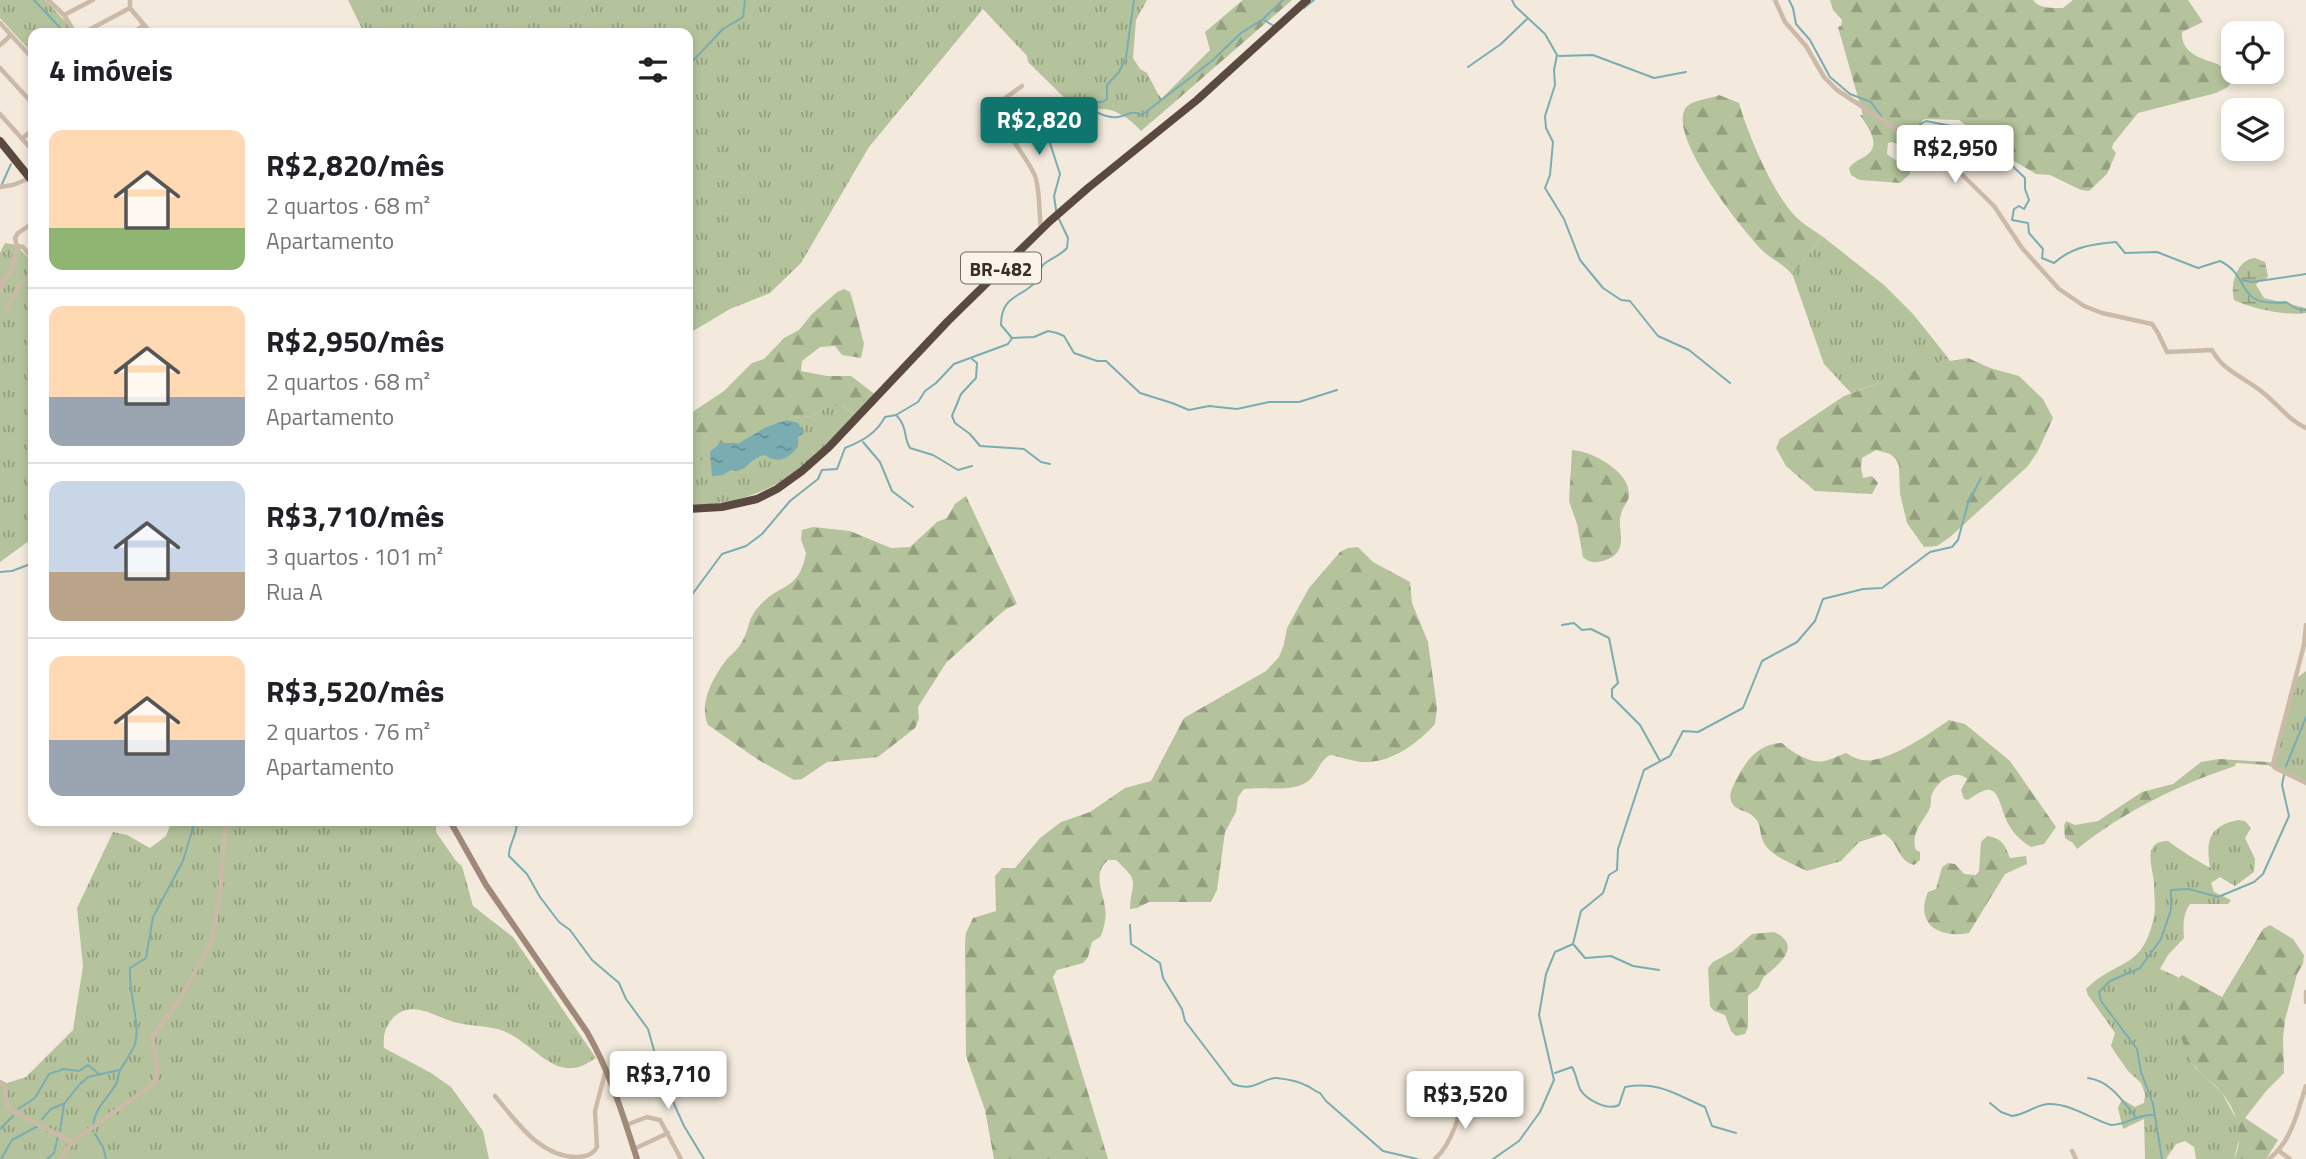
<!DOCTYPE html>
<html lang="pt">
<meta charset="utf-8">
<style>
:root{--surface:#fff;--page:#f2f2f2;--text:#202124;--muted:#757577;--line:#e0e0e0;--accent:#0f766e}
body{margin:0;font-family:"Titillium Web",sans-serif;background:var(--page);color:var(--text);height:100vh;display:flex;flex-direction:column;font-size:26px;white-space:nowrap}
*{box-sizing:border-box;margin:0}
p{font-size:23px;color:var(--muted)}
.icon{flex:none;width:38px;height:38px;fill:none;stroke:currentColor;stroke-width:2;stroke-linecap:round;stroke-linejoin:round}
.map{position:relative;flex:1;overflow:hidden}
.details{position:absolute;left:28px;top:28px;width:665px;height:798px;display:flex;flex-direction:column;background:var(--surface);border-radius:14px;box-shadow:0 4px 10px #0003}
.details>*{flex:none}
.buttons{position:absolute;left:2221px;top:21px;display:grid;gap:14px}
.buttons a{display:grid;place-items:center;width:63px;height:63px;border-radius:14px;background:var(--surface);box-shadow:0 4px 10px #0003;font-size:35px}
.price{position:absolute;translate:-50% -60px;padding:0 16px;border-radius:7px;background:#fff;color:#222;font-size:23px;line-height:46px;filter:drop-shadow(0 2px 4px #0008)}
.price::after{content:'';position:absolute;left:50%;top:42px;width:21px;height:16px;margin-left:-10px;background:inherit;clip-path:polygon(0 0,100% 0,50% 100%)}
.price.on{background:var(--accent);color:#fff}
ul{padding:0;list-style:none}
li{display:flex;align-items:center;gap:21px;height:175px;padding:0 21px}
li+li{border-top:2px solid var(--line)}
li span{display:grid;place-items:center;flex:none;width:196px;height:140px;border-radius:14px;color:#555}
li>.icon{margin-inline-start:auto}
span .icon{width:84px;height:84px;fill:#fffc;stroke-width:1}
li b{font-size:30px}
h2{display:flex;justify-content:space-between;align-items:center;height:84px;padding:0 21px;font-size:30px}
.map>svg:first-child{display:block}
</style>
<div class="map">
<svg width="2306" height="1159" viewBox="0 0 2306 1159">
<defs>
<pattern id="grass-tufts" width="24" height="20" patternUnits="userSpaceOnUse" patternTransform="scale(1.75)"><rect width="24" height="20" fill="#b4c39c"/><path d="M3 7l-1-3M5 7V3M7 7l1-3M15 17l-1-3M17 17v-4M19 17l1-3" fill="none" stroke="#939f7f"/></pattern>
<pattern id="forest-firs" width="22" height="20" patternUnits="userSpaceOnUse" patternTransform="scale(1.75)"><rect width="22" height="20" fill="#b4c39c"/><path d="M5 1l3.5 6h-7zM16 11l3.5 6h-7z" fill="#939f7f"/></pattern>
<pattern id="wetland-marsh" width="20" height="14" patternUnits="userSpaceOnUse" patternTransform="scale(1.75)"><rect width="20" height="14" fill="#b4c39c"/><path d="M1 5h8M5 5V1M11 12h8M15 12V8" fill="none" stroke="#939f7f"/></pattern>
<pattern id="water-ripples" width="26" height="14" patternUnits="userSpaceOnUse" patternTransform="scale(1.75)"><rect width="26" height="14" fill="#7aadb2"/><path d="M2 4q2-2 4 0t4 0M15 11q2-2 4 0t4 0" fill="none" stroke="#658d91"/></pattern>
</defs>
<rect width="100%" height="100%" fill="#f3eadd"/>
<g fill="url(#grass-tufts)">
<polygon points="0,0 45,0 65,21 73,33 33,33 33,54 0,18"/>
<path d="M 348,0 L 1147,0 L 1136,20 L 1133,58 L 1140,69 L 1147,73 L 1158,94 L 1169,107 L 1141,131 C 1129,118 1115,107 1095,109 C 1088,109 1084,111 1077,110 L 1028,62 L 1027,56 L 983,9 L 869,147 L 801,263 L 770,293 L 730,309 L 688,334 L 688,33 L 364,33 Z"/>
<polygon points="1822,236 1884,285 1913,314 1949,359 1851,393 1824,364 1793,276"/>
<polygon points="5,243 16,245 33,263 33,538 0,562 0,253"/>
<path d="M 828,406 L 842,406 L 856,415 C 797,473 775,501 688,506 L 688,446 L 692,455 L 748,437 L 766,427 L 792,418 L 812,416 Z"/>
<polygon points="2306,671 2306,781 2267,765 2267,762 2273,763 2294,680"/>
<path d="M 2238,820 L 2245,821 L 2251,828 L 2245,838 L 2255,859 L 2254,872 L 2235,886 L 2220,877 L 2211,883 L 2214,892 L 2231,900 L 2228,904 L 2190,904 C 2183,914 2183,925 2184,938 L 2168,955 L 2160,969 L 2178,977 L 2173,989 L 2195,1067 L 2222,1093 L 2238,1122 L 2240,1136 L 2234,1159 L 2196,1159 L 2194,1147 L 2185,1141 L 2176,1144 L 2166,1159 L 2145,1159 L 2144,1119 L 2123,1129 L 2118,1108 L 2122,1099 L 2135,1107 L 2144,1103 L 2145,1094 L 2141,1083 L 2128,1071 L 2114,1051 L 2111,1046 L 2115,1033 L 2088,995 L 2086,989 C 2118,958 2142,971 2154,917 C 2156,906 2154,895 2154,884 C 2154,870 2140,841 2168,841 C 2181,851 2196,860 2210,868 C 2206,842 2208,826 2238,820 Z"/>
<path d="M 172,821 L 436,821 L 436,832 L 456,861 L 462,866 L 473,906 L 513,937 L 596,1058 C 584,1065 576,1071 561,1067 C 545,1063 524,1040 506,1032 C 490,1025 475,1027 458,1023 C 436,1018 412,998 393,1018 C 385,1027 383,1035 384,1048 L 431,1073 L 451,1087 L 483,1131 L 489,1159 L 0,1159 L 0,1080 L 7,1083 L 26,1077 L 73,1030 L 83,966 L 77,908 L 113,832 L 127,835 L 150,848 L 166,836 Z"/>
</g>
<g fill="url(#forest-firs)">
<polygon points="1243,0 1292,0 1169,107 1161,99 1210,50 1205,32"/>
<path d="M 1830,0 L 2033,0 C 2039,9 2053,8 2063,8 L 2073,0 L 2188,0 L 2203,22 L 2182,32 C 2181,51 2197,57 2212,62 C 2219,64 2226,70 2233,74 L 2234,77 L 2228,87 L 2216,93 L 2138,113 L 2113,144 L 2112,148 L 2116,153 L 2107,174 L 2089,191 L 2081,190 L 2050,175 L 2036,174 L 2007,157 L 1959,120 L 1925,119 L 1922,121 L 1924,139 L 1906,147 L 1892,142 L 1888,143 L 1887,154 L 1898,162 L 1908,164 L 1910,174 L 1900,183 L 1860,180 L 1851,175 L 1849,168 C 1854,161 1860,160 1867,155 C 1882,144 1867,126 1860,115 L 1863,115 L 1838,27 L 1841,26 L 1842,20 L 1833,10 Z"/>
<path d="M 1719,95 L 1739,103 C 1748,135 1773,193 1795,216 C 1803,224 1813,230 1822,236 L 1793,276 C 1786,265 1770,259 1761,249 C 1740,227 1669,138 1685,109 C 1690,100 1710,99 1719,95 Z"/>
<polygon points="844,289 850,292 854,305 864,344 861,358 842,355 835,346 820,347 802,361 801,371 827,376 851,376 876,395 856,415 842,406 828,406 812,416 792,418 766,427 739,443 719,443 701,460 692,455 688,446 688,415 724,391 752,363 764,359 784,338 799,330 812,314 837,292"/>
<polygon points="1948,358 1950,361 1968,358 1990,368 2019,376 2043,399 2053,418 2038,451 2028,466 1950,537 1937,546 1924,547 1907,523 1900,494 1899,466 1896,459 1890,454 1876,450 1862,458 1861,467 1863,478 1872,476 1878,483 1872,494 1815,491 1786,466 1776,448 1780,439 1844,396"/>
<path d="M 1572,450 C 1592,451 1629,471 1629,494 C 1629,502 1623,506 1621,514 C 1616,530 1632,552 1603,561 C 1596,563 1589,563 1583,557 L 1577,524 L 1569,501 Z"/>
<path d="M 966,496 L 1017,604 L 1006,609 L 991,622 L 946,663 L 918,707 L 919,719 L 915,728 L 878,757 L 827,762 L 802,779 L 794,780 L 757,759 L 708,725 C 698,703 714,676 727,659 C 732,654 738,649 742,642 C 751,626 746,620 761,604 C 782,582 799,591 806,553 L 801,540 L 802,530 L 813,527 L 850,531 L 891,548 L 910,547 L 937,522 L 947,518 L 955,504 Z"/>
<path d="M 1358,547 L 1373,562 L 1410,582 L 1412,603 L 1428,642 L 1437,708 L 1435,724 C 1419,742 1394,761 1368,762 C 1355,763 1343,757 1330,755 C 1319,761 1317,775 1307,782 C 1290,793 1264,786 1244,789 L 1238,797 L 1236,812 L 1225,832 L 1217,890 L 1211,902 L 1149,902 L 1137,908 L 1130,909 C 1131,880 1142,884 1116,860 L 1108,860 C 1092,874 1103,891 1105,908 C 1107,918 1104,927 1101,936 L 1092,942 L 1088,957 L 1083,963 L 1057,970 L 1053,977 L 1108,1159 L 994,1159 L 985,1110 L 966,1056 L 965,942 L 966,933 L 973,918 L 996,911 L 995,876 L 1002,868 L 1015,868 L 1040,838 L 1061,822 L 1090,812 L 1125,788 L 1151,781 L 1184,718 L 1266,671 L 1279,657 L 1284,644 L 1287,628 L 1309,588 L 1340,552 L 1348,548 Z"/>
<path d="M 1949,720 L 1965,724 L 2010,761 L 2056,827 L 2044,844 L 2031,847 C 2019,840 2010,830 2005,817 C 1996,791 1995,780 1968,800 L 1964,799 L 1961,790 L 1967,779 C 1955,768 1938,781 1932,794 C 1930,799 1932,805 1929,810 C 1922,823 1910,834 1916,850 L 1920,852 L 1920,860 L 1914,865 C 1897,861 1899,841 1884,834 L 1859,842 L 1841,861 L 1807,871 C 1794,864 1769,856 1763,841 C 1759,832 1762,825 1754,817 C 1748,810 1735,811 1732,803 C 1728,795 1732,789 1735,782 C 1745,762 1757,744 1782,743 C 1791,752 1811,764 1824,761 C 1831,760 1839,755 1846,753 C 1854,758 1863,762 1873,760 C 1897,756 1929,734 1949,720 Z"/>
<path d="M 2219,759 L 2267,762 L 2267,765 L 2236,763 L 2235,766 C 2178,785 2123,812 2077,849 L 2073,843 L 2065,838 L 2064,826 L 2066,821 L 2075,825 L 2098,821 L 2142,792 L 2173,784 L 2201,762 Z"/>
<path d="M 1987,836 C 2002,838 2005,845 2010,858 L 2026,856 L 2027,864 L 2005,874 L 1969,933 C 1940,939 1914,924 1928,892 L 1936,889 L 1942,867 L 1948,863 L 1955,864 L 1964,874 L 1976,875 L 1979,871 L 1981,842 Z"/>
<path d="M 2270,925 L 2293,939 L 2304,955 L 2303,964 L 2297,974 L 2285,1020 L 2283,1038 L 2284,1073 L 2267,1090 L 2245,1118 L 2278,1140 L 2266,1159 L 2234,1159 C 2245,1136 2237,1112 2222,1093 C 2214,1083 2202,1076 2195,1066 C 2183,1049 2159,988 2182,975 L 2222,997 L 2263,929 Z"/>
<path d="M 1774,932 C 1802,945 1781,963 1766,975 C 1761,979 1761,985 1757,989 C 1754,991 1750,993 1748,996 L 1748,1027 L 1745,1034 L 1736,1036 L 1731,1031 L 1725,1015 L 1714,1011 L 1710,1006 L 1708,968 L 1713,962 L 1733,951 L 1752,934 Z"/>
</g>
<path fill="url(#wetland-marsh)" d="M 2255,258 L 2265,262 L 2268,276 L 2266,280 L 2258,282 L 2256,285 L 2264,298 L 2306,308 L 2306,313 C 2287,316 2252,309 2234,300 C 2230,285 2236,260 2255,258 Z"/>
<path fill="url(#water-ripples)" d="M 787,420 L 798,423 L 804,433 L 798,437 L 798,446 C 790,458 778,465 765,455 C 747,458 748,474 731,470 L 723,475 L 712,476 L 710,452 L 719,443 L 739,443 L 766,427 Z"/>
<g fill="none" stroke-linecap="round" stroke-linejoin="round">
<g stroke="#7aadb2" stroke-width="2">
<polyline points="34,0 65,33"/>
<polyline points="1512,0 1515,6 1545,34 1557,55 1554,70 1555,85 1545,116 1546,128 1553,142 1550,175 1545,188 1564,219 1580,260 1603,288 1621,300 1630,301 1658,336 1689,350 1730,383"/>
<polyline points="1789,0 1793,8 1796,24 1810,40 1830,77 1850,94 1871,102 1882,117"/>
<polyline points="1304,8 1314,0"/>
<polyline points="1264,20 1274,26"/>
<polyline points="1559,56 1593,55 1654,78 1686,72"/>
<polyline points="688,66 723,29 743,17 745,0"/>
<polyline points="1468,67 1501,44 1527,19"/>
<path d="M 1088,108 C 1097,112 1108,119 1118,117 C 1130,115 1129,110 1142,115 L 1213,60 L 1241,33 L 1263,19 L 1283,0"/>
<path d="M 1913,136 L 1919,125 L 1926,121 L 1967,129 L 1974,134 L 1980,152 L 2004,158 L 2025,178 L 2025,189 L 2029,200 L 2024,209 L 2019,206 L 2014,209 L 2012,220 L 2028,223 L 2029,233 L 2043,249 L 2042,258 L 2054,263 C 2072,247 2092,244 2116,242 L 2125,253 L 2157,252 L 2198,268 L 2220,261 C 2253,277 2233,308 2286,302 L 2297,309 L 2306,310"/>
<polyline points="2,184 11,164"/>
<path d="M 1056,210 L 1054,196 L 1060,174 L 1047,134 L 1052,132 L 1078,128 C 1082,123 1080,118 1083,112 C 1085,107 1087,107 1089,102 L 1103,102 L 1107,99 L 1107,85 L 1119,72 L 1126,57 L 1134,0"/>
<polyline points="2242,280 2252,282 2306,274"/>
<path d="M 1012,338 L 1001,325 C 1001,293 1024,298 1037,280 C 1041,275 1039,268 1044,264 C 1051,258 1060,256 1067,248 L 1068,238 L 1059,219"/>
<polyline points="1013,338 1034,337 1048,331 1057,333 1064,336 1074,353 1097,361 1106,361 1140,393 1172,403 1189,410 1209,406 1237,409 1269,402 1299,402 1337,390"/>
<polyline points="972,359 977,363 976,378 961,394 952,416 955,423 970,434 980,446 1024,449 1041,462 1050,464"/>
<path d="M 897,416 C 908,428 903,437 910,448 L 933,455 L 958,470 L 972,466"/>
<polyline points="863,442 880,462 892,491 913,507"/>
<polyline points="0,572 12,571 33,563"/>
<path d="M 688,600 L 722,554 L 746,546 L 762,534 L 790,501 L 818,479 L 822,470 L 837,469 L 845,448 C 862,441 876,434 885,417 L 896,415 L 918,402 L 925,391 L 936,383 L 954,364 L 1008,344 L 1012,338"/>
<polyline points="1562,625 1574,623 1582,630 1591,629 1609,638 1618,683 1612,689 1612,697 1640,725 1660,761"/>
<polyline points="2286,766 2306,717"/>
<path d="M 517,821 C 517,837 508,845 509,856 L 527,874 L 540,897 L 559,922 L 570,930 L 592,960 L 619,983 L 626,999 L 648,1029 L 661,1075 L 684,1126 L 704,1159"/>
<path d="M 1130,925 L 1131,944 L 1160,963 L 1163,978 L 1182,1009 L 1185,1021 L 1233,1084 C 1254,1093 1263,1077 1277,1078 C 1285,1079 1298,1081 1305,1085 C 1312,1087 1313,1091 1320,1093 L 1326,1101 L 1383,1151 L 1417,1159"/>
<polyline points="1574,945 1585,958 1611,956 1633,966 1659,970"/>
<path d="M 1555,1073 L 1572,1067 C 1576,1074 1577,1082 1580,1089 C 1586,1100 1608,1111 1619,1105 L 1625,1087 C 1660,1081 1676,1095 1705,1107 L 1712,1126 L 1736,1133"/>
<path d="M 2088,1078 C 2110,1081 2122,1100 2135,1116"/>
<path d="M 1990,1103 L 2001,1112 L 2012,1116 C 2025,1115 2035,1105 2048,1104 C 2070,1103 2091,1119 2111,1125 C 2128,1125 2135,1114 2155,1115"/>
<polyline points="18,1109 35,1098 49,1074 64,1069 79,1071 88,1065 100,1075"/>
<polyline points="42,1119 51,1109 63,1104"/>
<path d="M 93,1125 C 95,1107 109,1098 117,1082 C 118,1079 118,1075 119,1072 C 124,1063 131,1054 135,1044 C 141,1024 128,992 130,968 L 146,958 L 153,917 L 183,861 L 195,821"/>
<polyline points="0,1129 13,1116"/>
<polyline points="60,1131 64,1104 79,1085 88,1077 119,1070"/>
<polyline points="95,1134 103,1147 106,1159"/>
<polyline points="1,1159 12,1140 38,1126"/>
<polyline points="47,1159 54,1153 58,1136"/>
<polyline points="1493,1159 1519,1141 1540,1112 1554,1080 1539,1015 1546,974 1555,952 1573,944 1581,911 1603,893 1609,875 1617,870 1618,849 1644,770 1670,756 1683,731 1698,732 1743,708 1762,661 1797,642 1815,621 1823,599 1863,589 1882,588 1930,552 1952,547 1958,540 1968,503 1981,478"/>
<polyline points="2162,1159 2153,1104 2141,1072 2137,1049 2101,1001 2099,992 2110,981 2140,968 2161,939 2171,910 2171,890 2189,889 2218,897 2254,882 2263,874 2289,816 2282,785 2284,775"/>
</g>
<g stroke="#ccbaa8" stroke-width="4.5">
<polyline points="48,0 64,15 75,33"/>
<polyline points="130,0 130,8 151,33"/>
<path d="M 1775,0 L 1785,22 L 1806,46 L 1824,77 L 1837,90 L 1896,129 L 1935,148 L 1994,206 L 2022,248 L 2059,289 L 2084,306 L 2102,313 L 2152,324 L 2158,333 L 2167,352 L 2212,350 C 2224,373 2249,379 2267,396 C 2281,408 2289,420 2306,428"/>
<polyline points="64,15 93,0"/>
<polyline points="0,23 33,59"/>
<polyline points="83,33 130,8"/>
<polyline points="132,33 143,26"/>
<polyline points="0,45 11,35"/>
<polyline points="0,68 33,104"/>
<path d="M 1022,86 L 1004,99 C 991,123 1030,157 1036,179 C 1040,195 1039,213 1041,229"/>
<polyline points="0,114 33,151"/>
<polyline points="22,139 33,129"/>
<polyline points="0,187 13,185 30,178"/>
<polyline points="17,246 15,238 18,233 33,223"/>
<polyline points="0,284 11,271 17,246 23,247 33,260"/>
<polyline points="0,292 4,282"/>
<polyline points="6,309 20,284 33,275"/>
<polyline points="2306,625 2304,645 2273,764 2275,768 2306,783"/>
<polyline points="2306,992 2306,1002"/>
<polyline points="0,1082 4,1085 7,1105 11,1110 72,1142"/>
<path d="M 495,1096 C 516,1121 541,1159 579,1157 C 588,1156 593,1154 597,1147 L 595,1111 L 605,1073"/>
<polyline points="626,1125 647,1117 660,1120 681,1159"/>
<polyline points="634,1149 668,1133"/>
<polyline points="2072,1151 2076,1159"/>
<polyline points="2279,1151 2290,1159"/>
<polyline points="60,1159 72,1142 156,1082 157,1067 152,1037 179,1001 212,940 221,884 225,821"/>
<path d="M 1435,1159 C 1449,1146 1465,1112 1458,1093"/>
<path d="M 2269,1159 C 2292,1141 2297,1112 2306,1086"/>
</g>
<path stroke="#a08979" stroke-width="6" d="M 450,821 L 486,885 L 587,1032 C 610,1072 623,1115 637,1159"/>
<g stroke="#5a493f" stroke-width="8">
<polyline points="0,141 33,182"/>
<polyline points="688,509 722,507 757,499 777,489 802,471 829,447 948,321 1049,222 1088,188 1197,100 1307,0"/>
</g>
</g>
<g text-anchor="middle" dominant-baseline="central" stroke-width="5" stroke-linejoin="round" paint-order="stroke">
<rect fill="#fbf4ea" stroke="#736962" stroke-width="2" x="961" y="252.5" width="80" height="31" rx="5"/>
<g font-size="19" font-weight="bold" fill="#392e28">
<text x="1001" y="268">BR-482</text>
</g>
</g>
</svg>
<div class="buttons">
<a><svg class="icon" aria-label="locate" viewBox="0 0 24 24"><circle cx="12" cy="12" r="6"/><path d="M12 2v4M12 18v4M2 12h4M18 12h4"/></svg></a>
<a><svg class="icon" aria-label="layers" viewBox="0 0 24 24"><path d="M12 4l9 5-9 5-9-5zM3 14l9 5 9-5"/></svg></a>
</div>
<b class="price on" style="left:1039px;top:157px">R$2,820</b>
<b class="price" style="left:1955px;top:185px">R$2,950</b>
<b class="price" style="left:668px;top:1111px">R$3,710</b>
<b class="price" style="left:1465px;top:1131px">R$3,520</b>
<section class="details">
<h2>4 imóveis<svg class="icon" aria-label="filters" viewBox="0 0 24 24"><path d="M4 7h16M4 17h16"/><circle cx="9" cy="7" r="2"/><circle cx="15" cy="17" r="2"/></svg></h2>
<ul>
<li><span style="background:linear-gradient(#ffd9b3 70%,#8fb573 0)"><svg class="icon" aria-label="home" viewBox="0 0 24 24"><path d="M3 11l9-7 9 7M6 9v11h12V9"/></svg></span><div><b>R$2,820/mês</b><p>2 quartos · 68 m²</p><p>Apartamento</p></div></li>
<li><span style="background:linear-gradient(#ffd9b3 65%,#9aa5b1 0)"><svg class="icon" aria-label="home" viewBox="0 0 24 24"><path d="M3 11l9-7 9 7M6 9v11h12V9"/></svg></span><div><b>R$2,950/mês</b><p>2 quartos · 68 m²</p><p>Apartamento</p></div></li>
<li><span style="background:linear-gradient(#c9d6e8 65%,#b9a48a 0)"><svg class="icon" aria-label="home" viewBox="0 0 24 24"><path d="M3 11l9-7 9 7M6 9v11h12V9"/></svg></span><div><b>R$3,710/mês</b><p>3 quartos · 101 m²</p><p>Rua A</p></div></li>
<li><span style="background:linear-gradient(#ffd9b3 60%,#9aa5b1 0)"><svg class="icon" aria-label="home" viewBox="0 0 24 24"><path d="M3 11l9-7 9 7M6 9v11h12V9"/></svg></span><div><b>R$3,520/mês</b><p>2 quartos · 76 m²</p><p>Apartamento</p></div></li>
</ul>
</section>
</div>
